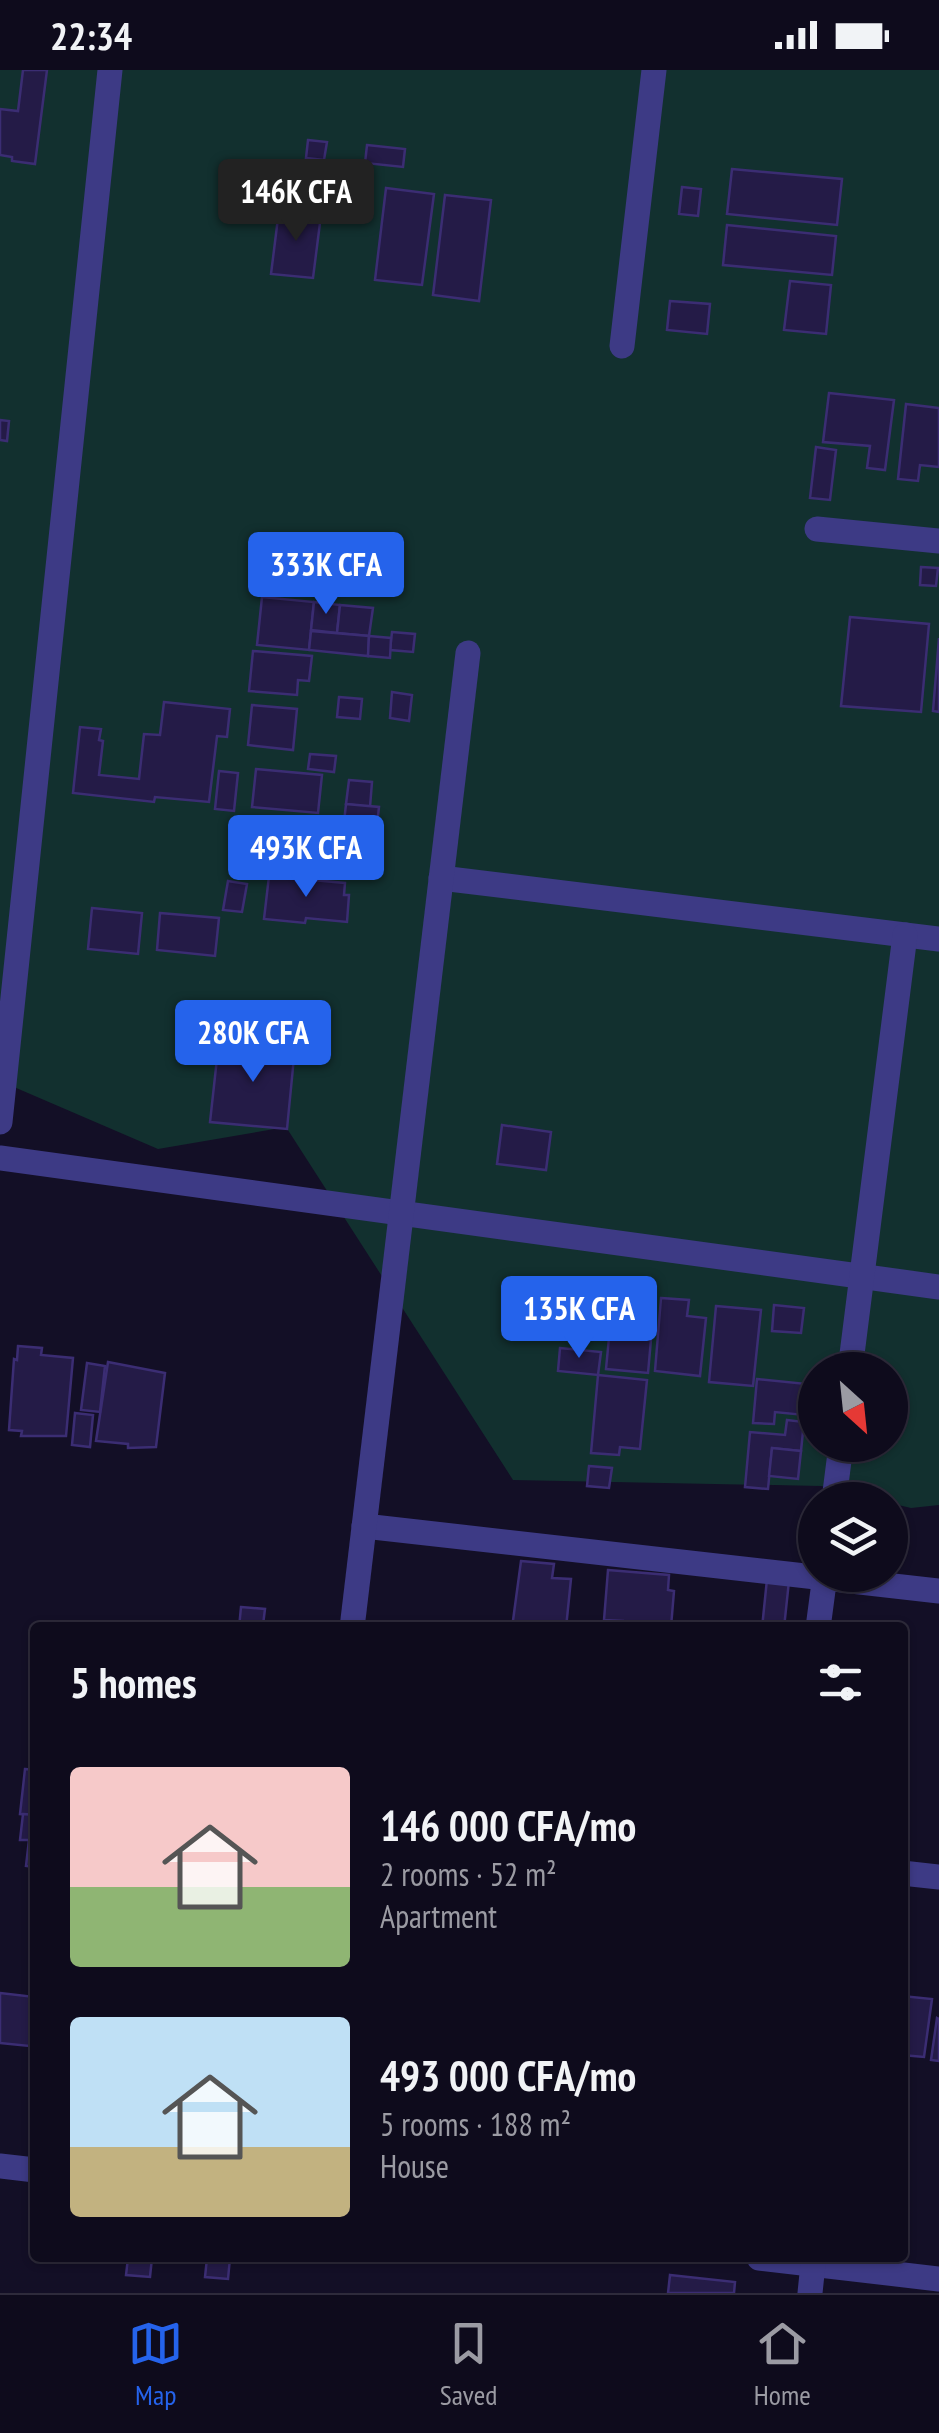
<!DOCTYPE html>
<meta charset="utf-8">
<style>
:root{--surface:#0e0b1c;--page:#1c1929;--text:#f1f3f6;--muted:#9b9ba3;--line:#2e2b3b;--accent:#2563eb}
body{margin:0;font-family:"PT Sans Narrow",sans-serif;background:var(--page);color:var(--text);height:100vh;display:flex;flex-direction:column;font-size:38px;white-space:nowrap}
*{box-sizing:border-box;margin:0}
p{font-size:32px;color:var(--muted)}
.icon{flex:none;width:55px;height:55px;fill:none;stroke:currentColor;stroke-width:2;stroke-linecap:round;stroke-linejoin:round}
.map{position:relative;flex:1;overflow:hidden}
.drawer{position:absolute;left:30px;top:1552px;width:878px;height:640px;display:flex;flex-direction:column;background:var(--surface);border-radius:10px;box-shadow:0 2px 8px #0004,0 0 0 2px var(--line)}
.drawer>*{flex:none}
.needle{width:65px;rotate:153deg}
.buttons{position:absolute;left:798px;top:1282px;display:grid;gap:20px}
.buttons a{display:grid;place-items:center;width:110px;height:110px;border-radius:50%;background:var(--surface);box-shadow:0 2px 8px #0004,0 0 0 2px var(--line);font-size:50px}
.price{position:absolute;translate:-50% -85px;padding:0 22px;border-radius:10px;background:var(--accent);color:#fff;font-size:32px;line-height:65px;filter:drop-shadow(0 2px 5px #0008)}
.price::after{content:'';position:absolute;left:50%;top:60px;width:30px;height:22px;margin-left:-15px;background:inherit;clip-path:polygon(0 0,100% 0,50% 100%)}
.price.on{background:#222;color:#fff}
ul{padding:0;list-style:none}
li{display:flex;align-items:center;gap:30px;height:250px;padding:0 40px}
li span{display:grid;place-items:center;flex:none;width:280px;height:200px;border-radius:10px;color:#555}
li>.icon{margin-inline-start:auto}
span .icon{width:120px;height:120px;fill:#fffc;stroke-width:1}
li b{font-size:42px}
h2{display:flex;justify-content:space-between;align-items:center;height:120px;padding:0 40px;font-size:42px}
.status{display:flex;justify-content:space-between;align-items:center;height:70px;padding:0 50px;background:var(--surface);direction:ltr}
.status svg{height:28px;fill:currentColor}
.dock{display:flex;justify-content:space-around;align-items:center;height:140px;border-top:2px solid var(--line);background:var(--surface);font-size:28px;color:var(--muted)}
.dock a{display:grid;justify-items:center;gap:5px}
.dock .on{color:var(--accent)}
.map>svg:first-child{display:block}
</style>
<div class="status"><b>22:34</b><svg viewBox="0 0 49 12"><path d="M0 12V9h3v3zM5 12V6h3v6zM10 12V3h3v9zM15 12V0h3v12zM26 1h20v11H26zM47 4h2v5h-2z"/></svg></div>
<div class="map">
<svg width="939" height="2223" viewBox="0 0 939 2223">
<rect width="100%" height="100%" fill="#130f26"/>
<path fill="#12302f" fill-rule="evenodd" d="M 0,0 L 939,0 L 939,1435 L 911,1438 L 890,1433 L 890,1430 L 821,1416 L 513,1410 L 286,1057 L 158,1079 L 0,1011 ZM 815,1300 L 890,1300 L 890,1375 L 815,1375 Z"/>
<g fill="#241b47" stroke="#3b2d73" stroke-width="2.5">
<polygon points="23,0 47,0 35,94 12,91 12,87 0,85 0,39 18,41"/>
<polygon points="308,70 327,72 324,90 306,88"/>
<polygon points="367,75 405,79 403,97 365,93"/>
<polygon points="732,99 842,109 837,155 727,144"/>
<polygon points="682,117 701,119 698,146 679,144"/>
<polygon points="386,118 434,124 422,215 375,210"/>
<polygon points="445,125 491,130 479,231 433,225"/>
<polygon points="279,140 321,145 313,208 271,204"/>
<polygon points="727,155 836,166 832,205 723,195"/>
<polygon points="790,211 831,215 826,264 784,260"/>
<polygon points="670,231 710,234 707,264 667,260"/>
<polygon points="829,323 894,330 885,400 867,398 870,376 823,372"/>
<polygon points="906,334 939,338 939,397 920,395 918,411 898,409"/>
<polygon points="0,350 9,351 7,371 0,370"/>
<polygon points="816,377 836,380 830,430 810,428"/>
<polygon points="921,497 938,498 936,516 920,515"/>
<polygon points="262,527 314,532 309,580 257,575"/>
<polygon points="314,532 340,535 337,563 311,560"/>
<polygon points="340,535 373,538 369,566 337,563"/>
<polygon points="850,547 929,554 921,642 841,636"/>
<polygon points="311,561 369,566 368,586 309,580"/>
<polygon points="392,562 415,564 413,582 390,580"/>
<polygon points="369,566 391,568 390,588 368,586"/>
<polygon points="939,568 939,642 933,641"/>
<polygon points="253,581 312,586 309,611 298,610 297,625 249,621"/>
<polygon points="392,622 412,625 409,651 390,648"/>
<polygon points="339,627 362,629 360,649 337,647"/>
<polygon points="164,632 230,639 227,667 217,666 209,732 155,727 154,732 73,723 80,657 101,659 99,670 103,671 99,705 139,709 144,664 160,665"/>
<polygon points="252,635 297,639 293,680 248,675"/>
<polygon points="310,684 336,686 334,702 308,699"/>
<polygon points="256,699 322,705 318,743 252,737"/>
<polygon points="219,701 238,703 234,741 215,739"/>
<polygon points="349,710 372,712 370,737 346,734"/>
<polygon points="346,734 379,737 377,755 344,752"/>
<polygon points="269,806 345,813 344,825 349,825 347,852 306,848 305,853 264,849"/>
<polygon points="228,811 247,814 242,842 223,840"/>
<polygon points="92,838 142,843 138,884 88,879"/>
<polygon points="160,843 219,848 215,886 157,880"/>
<polygon points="219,970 295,977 287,1059 210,1052"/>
<polygon points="502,1055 551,1062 546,1100 497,1094"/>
<polygon points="613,1226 636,1228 635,1234 654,1236 648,1303 606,1299"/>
<polygon points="661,1228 689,1230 687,1246 706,1248 700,1306 655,1301"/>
<polygon points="774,1235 804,1238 801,1263 772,1261"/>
<polygon points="716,1236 761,1240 753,1316 709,1312"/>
<polygon points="18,1276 42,1278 41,1285 73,1288 66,1366 21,1366 22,1361 9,1360 14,1289 17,1290"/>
<polygon points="560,1278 601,1282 598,1305 558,1301"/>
<polygon points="108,1292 165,1303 156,1377 128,1378 128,1374 96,1371"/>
<polygon points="87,1293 105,1296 100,1342 81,1340"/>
<polygon points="598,1305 647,1310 640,1379 620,1377 619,1385 591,1383"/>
<polygon points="757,1309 807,1314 804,1345 775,1342 774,1354 753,1353"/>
<polygon points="75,1343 93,1345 90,1377 72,1375"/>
<polygon points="787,1350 804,1352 801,1381 772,1378 768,1419 745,1417 750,1362 785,1365"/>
<polygon points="772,1378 801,1381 798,1409 769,1406"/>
<polygon points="589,1396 612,1398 609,1418 587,1416"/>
<polygon points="521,1491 554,1494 552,1508 571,1509 566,1558 512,1558"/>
<polygon points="608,1500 669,1505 668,1520 674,1521 671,1557 623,1558 623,1551 604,1550"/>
<polygon points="767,1509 789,1511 784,1558 762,1558"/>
<polygon points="241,1537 265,1539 263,1555 283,1558 239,1558"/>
<polygon points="25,1699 35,1700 35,1745 20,1744"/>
<polygon points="23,1744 35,1745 35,1797 26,1796 29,1770 20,1770"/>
<polygon points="0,1923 35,1927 29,1976 0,1973"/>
<polygon points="902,1926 932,1929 924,1987 902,1985"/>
<polygon points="937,1948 939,1949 939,1991 931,1990"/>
<polygon points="128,2188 152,2188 150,2207 126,2205"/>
<polygon points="207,2188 230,2188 228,2209 205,2207"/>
<polygon points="670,2205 735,2212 734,2223 668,2223"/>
</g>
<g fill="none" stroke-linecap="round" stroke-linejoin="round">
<g stroke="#3d3a85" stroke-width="25">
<polyline points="622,276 654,0"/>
<polyline points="817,459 939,471"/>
<polyline points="441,808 939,869"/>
<polyline points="0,1052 110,0"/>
<polyline points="0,1088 939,1217"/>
<polyline points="850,1300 905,865"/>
<polyline points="834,1430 841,1375"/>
<polyline points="364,1456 939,1521"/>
<polyline points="352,1558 468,583"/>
<polyline points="818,1558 825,1505"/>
<polyline points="902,1803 939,1807"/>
<polyline points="0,2096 35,2100"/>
<polyline points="759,2188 939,2209"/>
<polyline points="810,2223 813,2194"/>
</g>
</g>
</svg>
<div class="buttons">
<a><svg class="needle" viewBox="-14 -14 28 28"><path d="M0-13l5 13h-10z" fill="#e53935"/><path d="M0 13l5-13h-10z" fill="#9b9ba3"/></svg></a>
<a><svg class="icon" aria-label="layers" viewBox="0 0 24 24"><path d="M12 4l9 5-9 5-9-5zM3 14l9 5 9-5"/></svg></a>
</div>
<b class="price on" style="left:296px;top:174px">146K CFA</b>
<b class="price" style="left:326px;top:547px">333K CFA</b>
<b class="price" style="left:306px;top:830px">493K CFA</b>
<b class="price" style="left:253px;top:1015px">280K CFA</b>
<b class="price" style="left:579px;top:1291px">135K CFA</b>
<section class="drawer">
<h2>5 homes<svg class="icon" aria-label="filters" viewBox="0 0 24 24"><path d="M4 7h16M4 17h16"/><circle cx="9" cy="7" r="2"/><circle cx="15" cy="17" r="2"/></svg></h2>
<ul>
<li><span style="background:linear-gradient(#f6c9c9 60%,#8fb573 0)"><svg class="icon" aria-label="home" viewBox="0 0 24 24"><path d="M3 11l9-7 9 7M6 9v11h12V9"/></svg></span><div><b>146 000 CFA/mo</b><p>2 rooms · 52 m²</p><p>Apartment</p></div></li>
<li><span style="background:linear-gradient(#bfe0f5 65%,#c2b280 0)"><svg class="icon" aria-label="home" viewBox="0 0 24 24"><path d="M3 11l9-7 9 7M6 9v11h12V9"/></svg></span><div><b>493 000 CFA/mo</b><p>5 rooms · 188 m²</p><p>House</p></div></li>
</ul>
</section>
</div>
<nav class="dock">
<a class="on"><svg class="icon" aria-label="map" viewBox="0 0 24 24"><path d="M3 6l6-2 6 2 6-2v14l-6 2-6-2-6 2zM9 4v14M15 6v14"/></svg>Map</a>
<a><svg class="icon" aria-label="saved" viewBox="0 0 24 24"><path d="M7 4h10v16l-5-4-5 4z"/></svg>Saved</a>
<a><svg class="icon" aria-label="home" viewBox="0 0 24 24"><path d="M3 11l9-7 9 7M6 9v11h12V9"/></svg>Home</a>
</nav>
